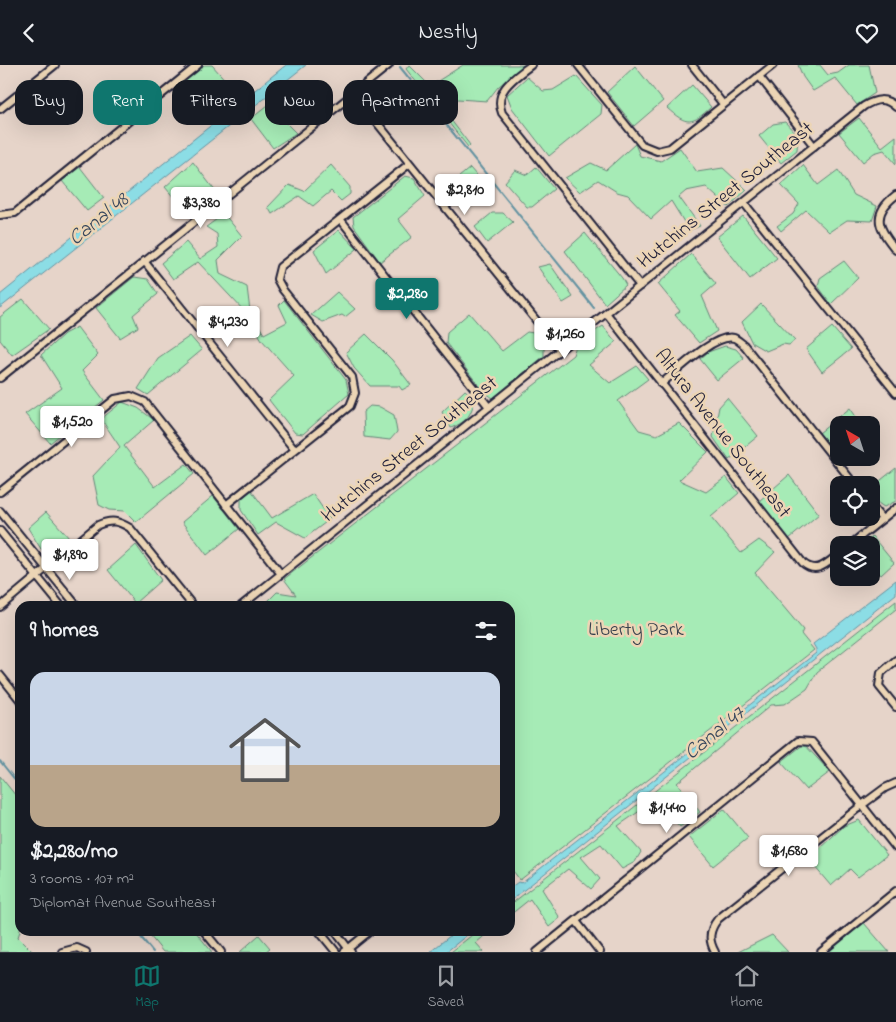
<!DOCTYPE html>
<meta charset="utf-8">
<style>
:root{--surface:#171b24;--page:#242831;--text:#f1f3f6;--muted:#9ea1a6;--line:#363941;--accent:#0f766e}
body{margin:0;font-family:"Indie Flower",sans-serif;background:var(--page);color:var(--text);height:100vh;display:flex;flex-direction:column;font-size:19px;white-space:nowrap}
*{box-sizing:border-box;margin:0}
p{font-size:16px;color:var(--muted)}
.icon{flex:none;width:28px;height:28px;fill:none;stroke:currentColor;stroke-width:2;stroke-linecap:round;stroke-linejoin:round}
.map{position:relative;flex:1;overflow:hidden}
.panel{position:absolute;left:15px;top:536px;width:500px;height:335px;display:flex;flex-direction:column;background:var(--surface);border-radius:15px;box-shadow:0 5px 20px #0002}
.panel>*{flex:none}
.banner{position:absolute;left:15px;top:15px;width:500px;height:45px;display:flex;gap:10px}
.needle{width:32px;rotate:321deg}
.buttons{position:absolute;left:830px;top:351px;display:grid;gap:10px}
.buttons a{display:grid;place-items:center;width:50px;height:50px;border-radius:10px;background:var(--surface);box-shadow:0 5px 20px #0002;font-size:25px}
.price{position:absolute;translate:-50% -42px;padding:0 11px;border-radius:5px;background:#fff;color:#222;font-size:16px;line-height:32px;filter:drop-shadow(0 1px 2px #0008)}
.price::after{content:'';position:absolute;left:50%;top:30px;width:15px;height:11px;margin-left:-8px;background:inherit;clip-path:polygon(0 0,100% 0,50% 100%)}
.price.current{background:var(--accent);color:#fff}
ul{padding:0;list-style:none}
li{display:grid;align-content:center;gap:10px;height:265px;padding:0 15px}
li+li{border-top:1px solid var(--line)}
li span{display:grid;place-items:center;height:155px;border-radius:15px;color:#555}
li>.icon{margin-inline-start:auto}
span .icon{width:90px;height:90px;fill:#fffc;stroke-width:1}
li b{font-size:21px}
h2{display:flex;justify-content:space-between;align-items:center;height:60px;padding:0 15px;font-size:21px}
.chip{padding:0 18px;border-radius:15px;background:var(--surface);box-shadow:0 5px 20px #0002;font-size:18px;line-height:45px}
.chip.current{background:var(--accent);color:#fff}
header{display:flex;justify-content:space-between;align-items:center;height:65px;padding:0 15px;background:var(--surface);font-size:22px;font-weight:600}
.tabs{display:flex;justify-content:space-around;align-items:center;height:70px;border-top:1px solid var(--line);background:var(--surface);font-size:14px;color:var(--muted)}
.tabs a{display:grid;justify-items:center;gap:2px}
.tabs .current{color:var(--accent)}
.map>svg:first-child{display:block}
</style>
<header><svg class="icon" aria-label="back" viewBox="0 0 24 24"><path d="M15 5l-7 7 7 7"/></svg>Nestly<svg class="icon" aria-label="heart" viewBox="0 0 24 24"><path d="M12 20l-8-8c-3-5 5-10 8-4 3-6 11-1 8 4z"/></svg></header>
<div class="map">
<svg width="896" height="887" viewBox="0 0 896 887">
<rect width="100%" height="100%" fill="#e6d4c9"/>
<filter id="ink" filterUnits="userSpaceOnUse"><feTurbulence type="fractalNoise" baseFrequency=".02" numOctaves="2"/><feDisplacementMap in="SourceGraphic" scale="10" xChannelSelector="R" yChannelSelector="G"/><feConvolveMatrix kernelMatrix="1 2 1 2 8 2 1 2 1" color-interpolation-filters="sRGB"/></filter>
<g filter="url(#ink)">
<g fill="#a6ebb6" stroke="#648678">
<polygon points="204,0 212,0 236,27 208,49 181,19"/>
<polygon points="409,0 430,21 463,0 524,0 498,22 487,36 458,34 441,42 470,80 468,82 406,4"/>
<polygon points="798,0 820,0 828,10 838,8 849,0 869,0 875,28 857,40 835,13 813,26 803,12"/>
<polygon points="635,1 663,36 634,61 607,27"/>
<polygon points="576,11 602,40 601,49 549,91 512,43 507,30 527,12 543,26 553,25"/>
<path d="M 692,20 L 711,42 C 692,60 687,61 667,43 Z"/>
<polygon points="268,40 296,68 273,83 251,54"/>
<polygon points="859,53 882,82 896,71 896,99 884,85 874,88 863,97 839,68"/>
<polygon points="785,57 798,71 797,85 781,98 759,71 773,59"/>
<polygon points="635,79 640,91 661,96 680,83 697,107 723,103 747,125 728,142 706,122 686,126 679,132 700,161 689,165 671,136 651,154 628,130 617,127 598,115 580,127 565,113 591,98 606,105"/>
<polygon points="193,97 216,127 191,147 180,140 165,122"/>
<polygon points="331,100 350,122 350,129 341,136 331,126 313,141 299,131 272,149 268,142 289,120 304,126"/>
<polygon points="803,100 818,120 838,105 854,130 877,141 872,156 847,155 829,167 806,145 781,166 777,161 793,149 799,139 781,120"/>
<polygon points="80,102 104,133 87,146 62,116"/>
<polygon points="536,102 554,124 532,142 527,142 505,117 515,105 527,110"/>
<polygon points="470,103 483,118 453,141 442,126"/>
<polygon points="405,111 414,113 425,131 398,154 412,172 380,197 354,161 353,152"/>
<polygon points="492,148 503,148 513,157 487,178 475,162"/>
<polygon points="224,149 242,171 218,195 220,209 247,222 250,246 264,269 287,257 279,240 284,235 346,315 349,329 303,369 295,368 269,335 294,311 262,275 246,248 198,197 173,214 161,198 186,177 200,194 218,182 217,169 206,162"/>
<polygon points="743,151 777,193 750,214 717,172"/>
<polygon points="339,165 357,184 326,209 314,185"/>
<polygon points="585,168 622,213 626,220 605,239 565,186"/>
<polygon points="691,189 716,219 702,231 717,266 699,278 675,250 680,246 658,219"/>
<polygon points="844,196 858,213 831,239 818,221 820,213"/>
<polygon points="550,199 573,232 563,238 538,202"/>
<polygon points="134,212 148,214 158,229 133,250 138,262 120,273 96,243"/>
<polygon points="337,227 355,244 345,252 342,250 323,257 311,250"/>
<polygon points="23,234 49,264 12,290 0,275 0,252"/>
<polygon points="761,239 795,275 789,280 783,279 766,286 752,278 742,257"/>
<polygon points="469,248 502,286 527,267 534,268 544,279 544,291 493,333 483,326 446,278 447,267"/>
<polygon points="603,261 616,277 589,300 610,318 637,301 648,314 618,336 639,365 657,370 679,358 708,387 679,415 706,427 726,412 739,428 711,452 741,488 759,475 775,487 755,508 803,565 801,569 814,585 520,815 510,802 510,541 263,541 277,527 296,530 284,514 573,290 577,278"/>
<polygon points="77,262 98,290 82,306 104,335 50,378 25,349 62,323 41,290 64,269"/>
<polygon points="832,262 851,284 822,307 806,284"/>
<polygon points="366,269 392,295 411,320 402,325 399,321 370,321 354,303 346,287"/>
<polygon points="190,271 202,285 148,330 138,324 158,293"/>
<polygon points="725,281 736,284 744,293 717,315 700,294 708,287"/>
<path d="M 465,325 L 475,333 C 471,350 468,356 451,363 L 442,347 Z"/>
<polygon points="727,333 758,371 729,395 713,372 719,342"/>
<polygon points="122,337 138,343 154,355 124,381 155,422 186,399 194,409 136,457 125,446 109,445 99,440 93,411 120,382 101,354"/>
<polygon points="370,341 380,342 394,350 397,367 390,375 364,372 363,347"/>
<polygon points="850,343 862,360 839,360 839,391 819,368"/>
<path d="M 896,403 L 896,436 L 884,442 C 876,437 871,433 871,423 Z"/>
<polygon points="789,410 819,449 789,474 759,436"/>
<polygon points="251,425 272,453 313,429 330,454 305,473 276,457 258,470 241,445 241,434"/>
<polygon points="213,431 239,464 207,490 182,457"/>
<polygon points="46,447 70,474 58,484 49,487 41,484 28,463"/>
<polygon points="872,471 894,498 881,510 871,499 871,480 862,480"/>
<polygon points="136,480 161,515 135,538 108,505"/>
<polygon points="896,536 896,544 817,607 807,624 785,639 771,640 677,718 700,747 680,762 657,734 618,761 641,787 635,797 622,804 601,779 581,792 600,814 591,824 568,804 542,824 560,853 549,862 530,834 510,850 510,840"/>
<polygon points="804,679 830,707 806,725 781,697"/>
<polygon points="0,711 20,736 20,866 18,872 33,887 0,887"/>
<polygon points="724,744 748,773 713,801 689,772"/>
<polygon points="859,755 887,790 858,812 850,804 831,821 808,794 844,761"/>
<polygon points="864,858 889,887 832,887 830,885"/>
<polygon points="146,866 195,866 212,887 163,887"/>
<polygon points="477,866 490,866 476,878 484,887 451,887"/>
<polygon points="259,870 270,883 265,887 240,887"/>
<polygon points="772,870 788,887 738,887"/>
</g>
<g fill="#8cdde5" stroke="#6292a1">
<polygon points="286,0 306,0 0,243 0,230"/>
<polygon points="896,515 896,529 510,836 510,823 518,817 522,818 816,588 816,584 813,579"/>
<polygon points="456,866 472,866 446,887 430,887"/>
</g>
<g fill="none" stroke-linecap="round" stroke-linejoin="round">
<g stroke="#6292a1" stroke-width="2">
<polyline points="400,2 594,243"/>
<polyline points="0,696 20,721"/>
<polyline points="136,866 153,887"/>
</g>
<g stroke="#22223b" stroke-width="10">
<g id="minor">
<path d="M 531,0 C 516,12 493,25 502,48 L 640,221"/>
<polyline points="578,0 642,80 657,86 670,83 773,0"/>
<polyline points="692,0 723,39"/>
<polyline points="759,11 814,81"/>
<polyline points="354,29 560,285"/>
<polyline points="0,44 55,0"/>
<path d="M 896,130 C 870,150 879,164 896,185"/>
<polyline points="744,138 896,328"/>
<polyline points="0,150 15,148 198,0"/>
<polyline points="341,155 489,342"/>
<polyline points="144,196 294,384"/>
<path d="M 607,249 L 803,498 C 817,510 827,498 839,489"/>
<polyline points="0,313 389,0"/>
<path d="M 661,319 C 676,307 715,268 734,273 C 737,274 741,278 744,280 L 855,420"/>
<polyline points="0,427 115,334 131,331 145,337 281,509"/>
<polyline points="226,440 350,341 355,328 352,312 283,225 277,214 280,202 409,99"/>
<polyline points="871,441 882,454"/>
<polyline points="0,446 77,541"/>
<polyline points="0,466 61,541"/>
<polyline points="850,480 896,443"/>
<path d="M 241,541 L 864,41 C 876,34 885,32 896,42"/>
<path d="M 0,542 L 98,460 C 112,454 118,456 130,463 L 193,541"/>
<polyline points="896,595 881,608 879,621 896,642"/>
<polyline points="0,610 20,635"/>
<polyline points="576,856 600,887"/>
<polyline points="204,866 221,887"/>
<polyline points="319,866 336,887"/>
<polyline points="335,866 351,887"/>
<polyline points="62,887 77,883 86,887"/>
<polyline points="344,887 370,866"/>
<polyline points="537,887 798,676 812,677 896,783"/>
<path d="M 715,887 C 708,875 709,865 718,854 L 862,740 L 885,723 L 896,718"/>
<polyline points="821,887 896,826"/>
</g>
</g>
<use href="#minor" stroke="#ecd5b5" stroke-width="6"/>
</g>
</g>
<g text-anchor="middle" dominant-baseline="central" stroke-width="5" stroke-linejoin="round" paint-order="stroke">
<g font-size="20" fill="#22223b" stroke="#ecd5b5">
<text transform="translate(726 131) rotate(-39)">Hutchins Street Southeast</text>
<text transform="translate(722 369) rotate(52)">Altura Avenue Southeast</text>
<text transform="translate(410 385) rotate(-39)">Hutchins Street Southeast</text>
</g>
<g font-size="20" fill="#36404d" stroke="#ecd5b5">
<text x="636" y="565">Liberty Park</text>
</g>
<g font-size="21" font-style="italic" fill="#37475d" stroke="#ecd5b5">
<text transform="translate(99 155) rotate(-39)">Canal 48</text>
<text transform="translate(715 669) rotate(-39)">Canal 47</text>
</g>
</g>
</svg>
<div class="buttons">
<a><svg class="needle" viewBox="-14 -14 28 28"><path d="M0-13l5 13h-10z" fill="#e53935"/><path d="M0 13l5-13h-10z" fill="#9ea1a6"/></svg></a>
<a><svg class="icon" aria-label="locate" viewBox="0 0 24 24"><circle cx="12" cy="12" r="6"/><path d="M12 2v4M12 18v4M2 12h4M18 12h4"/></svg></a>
<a><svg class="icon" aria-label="layers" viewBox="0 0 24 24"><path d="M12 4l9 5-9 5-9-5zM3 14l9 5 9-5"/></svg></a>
</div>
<b class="price" style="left:465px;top:151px">$2,810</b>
<b class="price" style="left:201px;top:164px">$3,380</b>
<b class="price current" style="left:407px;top:255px">$2,280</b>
<b class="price" style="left:228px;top:283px">$4,230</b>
<b class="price" style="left:565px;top:295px">$1,260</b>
<b class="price" style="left:72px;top:383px">$1,520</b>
<b class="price" style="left:70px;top:516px">$1,890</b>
<b class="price" style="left:667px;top:769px">$1,440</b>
<b class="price" style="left:789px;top:812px">$1,680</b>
<div class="banner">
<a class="chip">Buy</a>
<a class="chip current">Rent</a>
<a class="chip">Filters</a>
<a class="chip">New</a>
<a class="chip">Apartment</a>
</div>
<section class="panel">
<h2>9 homes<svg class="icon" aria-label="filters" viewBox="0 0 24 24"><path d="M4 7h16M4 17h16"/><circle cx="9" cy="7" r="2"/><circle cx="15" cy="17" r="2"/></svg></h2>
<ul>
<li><span style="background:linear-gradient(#c9d6e8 60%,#b9a48a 0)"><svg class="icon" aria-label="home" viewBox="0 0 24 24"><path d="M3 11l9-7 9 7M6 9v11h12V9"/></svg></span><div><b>$2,280/mo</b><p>3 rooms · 107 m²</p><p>Diplomat Avenue Southeast</p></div></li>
</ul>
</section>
</div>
<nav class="tabs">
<a class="current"><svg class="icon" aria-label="map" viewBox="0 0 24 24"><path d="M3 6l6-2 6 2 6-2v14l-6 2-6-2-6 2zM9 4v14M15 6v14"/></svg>Map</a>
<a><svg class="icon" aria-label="saved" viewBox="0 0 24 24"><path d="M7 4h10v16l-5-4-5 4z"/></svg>Saved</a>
<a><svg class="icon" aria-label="home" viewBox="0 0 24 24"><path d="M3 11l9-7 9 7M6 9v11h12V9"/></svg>Home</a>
</nav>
